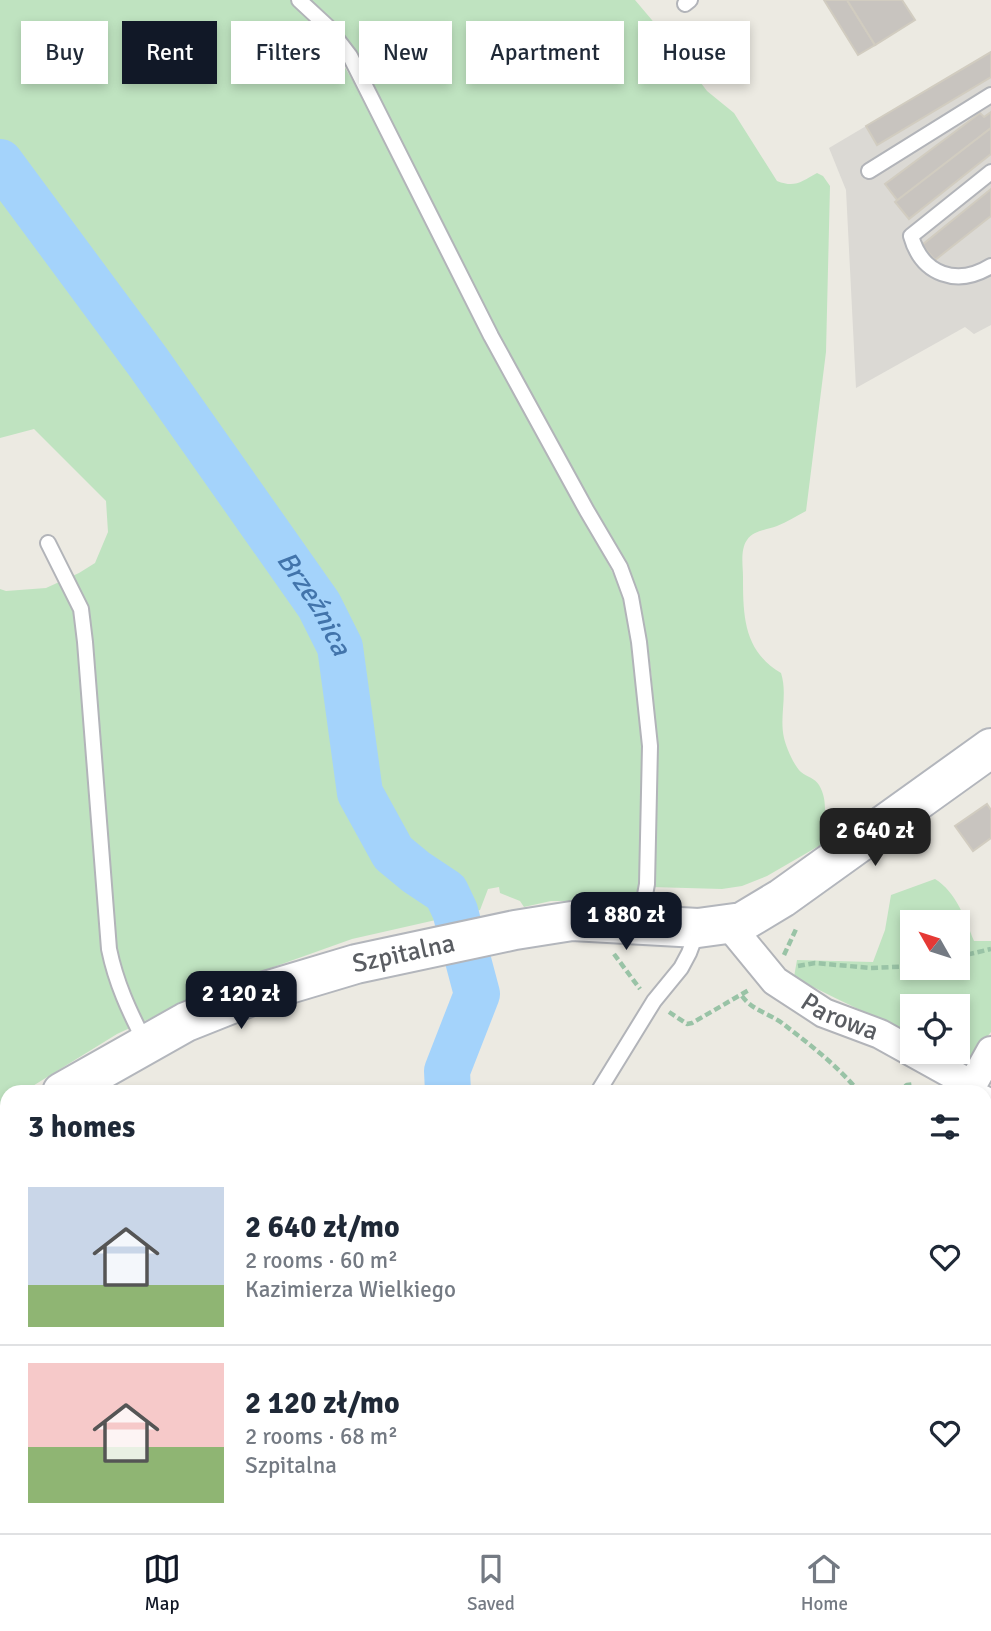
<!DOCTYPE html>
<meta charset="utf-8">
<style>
:root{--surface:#fff;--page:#f6f6f7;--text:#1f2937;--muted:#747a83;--line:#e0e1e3;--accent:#111827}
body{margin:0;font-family:Signika,sans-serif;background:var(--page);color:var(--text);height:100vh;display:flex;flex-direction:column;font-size:26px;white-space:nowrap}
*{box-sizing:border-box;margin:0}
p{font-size:23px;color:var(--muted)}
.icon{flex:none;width:38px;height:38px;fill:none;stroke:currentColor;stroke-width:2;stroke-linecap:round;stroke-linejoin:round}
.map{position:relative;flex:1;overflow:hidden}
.sheet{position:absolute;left:0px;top:1085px;width:992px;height:448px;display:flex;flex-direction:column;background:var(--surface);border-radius:21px 21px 0 0;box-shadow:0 4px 10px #0003}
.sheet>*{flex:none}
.top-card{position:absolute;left:21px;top:21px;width:950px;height:63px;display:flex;gap:14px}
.needle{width:46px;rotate:309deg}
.fabs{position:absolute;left:900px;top:910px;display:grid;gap:14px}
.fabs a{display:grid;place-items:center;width:70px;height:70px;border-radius:0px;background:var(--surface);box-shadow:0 4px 10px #0003;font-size:35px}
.price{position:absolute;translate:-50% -60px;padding:0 16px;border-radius:14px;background:var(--accent);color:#fff;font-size:23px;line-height:46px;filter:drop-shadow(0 2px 4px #0008)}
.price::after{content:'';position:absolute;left:50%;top:42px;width:21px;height:16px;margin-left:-10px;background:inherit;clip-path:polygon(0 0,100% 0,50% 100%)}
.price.on{background:#222;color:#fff}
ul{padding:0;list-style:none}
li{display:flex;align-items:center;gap:21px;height:175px;padding:0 28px}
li+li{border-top:2px solid var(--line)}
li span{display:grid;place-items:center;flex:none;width:196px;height:140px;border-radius:0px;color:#555}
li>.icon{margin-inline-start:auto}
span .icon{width:84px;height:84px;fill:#fffc;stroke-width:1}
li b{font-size:30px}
h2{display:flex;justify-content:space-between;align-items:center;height:84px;padding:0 28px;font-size:30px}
.pill{padding:0 24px;border-radius:0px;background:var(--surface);box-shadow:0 4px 10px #0003;font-size:24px;line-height:63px}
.pill.on{background:var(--accent);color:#fff}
.tabs{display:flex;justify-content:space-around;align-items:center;height:98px;border-top:2px solid var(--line);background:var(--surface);font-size:19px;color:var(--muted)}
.tabs a{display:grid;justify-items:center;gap:4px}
.tabs .on{color:var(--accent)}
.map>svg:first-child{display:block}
</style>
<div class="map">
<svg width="991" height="1533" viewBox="0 0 991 1533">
<rect width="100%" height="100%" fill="#eceae2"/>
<polygon fill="#fcf4d7" points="991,1507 991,1533 960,1533 959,1526 985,1526 985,1510"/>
<g fill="#dbd9d4">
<polygon points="991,52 991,325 974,334 965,327 856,388 846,190 829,148"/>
<polygon points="900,1526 959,1526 960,1533 900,1533"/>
</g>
<g fill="#bfe3c0" fill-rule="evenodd">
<polygon points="0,0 290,0 329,41 359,91 616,579 625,601 632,636 643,740 644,781 640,868 638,889 634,901 551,901 524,907 520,901 500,893 499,887 488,889 480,910 352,939 215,988 117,1034 23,1092 7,1092 7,1102 0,1106 0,589 6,591 46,588 79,573 95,563 108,532 106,501 34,429 0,438"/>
<path d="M 311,0 L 635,0 L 668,39 L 707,91 L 734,113 L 777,181 C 795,188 801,182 817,173 L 823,176 L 830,186 L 826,352 L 806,511 C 796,516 787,522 777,526 C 767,530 754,530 747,540 C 740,550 743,566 743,577 C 743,617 744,651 781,673 C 788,695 779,716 784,738 C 786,747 794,766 801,772 C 807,777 815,778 819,785 C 830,803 822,823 824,843 L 767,876 L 742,886 L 722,889 L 651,887 C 655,788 662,688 637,592 L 497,334 L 457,252 L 348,45 L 338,29 Z"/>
<path d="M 935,879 C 956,892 965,918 974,941 L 991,941 L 991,1032 L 971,1057 L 963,1061 L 940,1052 L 957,1052 L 957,1006 L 912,1006 L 912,1036 C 873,1015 833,998 794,977 L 797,960 L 873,962 L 885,930 L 891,895 ZM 912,922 L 957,922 L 957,968 L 912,968 Z"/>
<polygon points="7,1173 7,1487 0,1525 0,1177"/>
</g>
<polygon fill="#a4d3fb" points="666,1526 901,1526 900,1533 670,1533"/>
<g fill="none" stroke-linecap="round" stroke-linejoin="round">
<g stroke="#a4d3fb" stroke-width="46">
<path id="s1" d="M 0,162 L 148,362 L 319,605 L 340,647 L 360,793 L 393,853 L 416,872 L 446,892 L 455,911 L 477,994 L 447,1071 L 448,1092"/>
<polyline points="361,1533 364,1526"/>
</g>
</g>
<g fill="#c8c4bf" stroke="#d1ccc0" stroke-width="2">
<polygon points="824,0 847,0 875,45 858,55"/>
<polygon points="847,0 902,0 915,20 875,45"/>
<polygon points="991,52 991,77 877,145 866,126"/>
<polygon points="991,112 991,128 898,201 885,184 980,113 984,117"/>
<polygon points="991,128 991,154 909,219 895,202"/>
<polygon points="991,189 991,216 935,260 922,245"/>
<polygon points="987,804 991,810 991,838 973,851 955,826"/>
</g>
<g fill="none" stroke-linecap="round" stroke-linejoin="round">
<g stroke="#b2b4b9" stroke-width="18">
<g id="lane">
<polyline points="299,0 327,26 350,56 491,336 587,511 620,567 631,597 639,642 650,746 647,884 640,922"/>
<polyline points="685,4 690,0"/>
<polyline points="869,171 991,95"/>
<path d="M 991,172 L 911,236 C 922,275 957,287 991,266"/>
<path d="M 48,543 L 81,609 L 85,642 L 109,949 C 116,983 129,1011 145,1042"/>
<polyline points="598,1092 654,1001 681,968 689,953 698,929"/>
<polyline points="985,1093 991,1096"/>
<polyline points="502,1533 503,1526"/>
</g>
</g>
<g stroke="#b2b4b9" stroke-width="32">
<g id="street">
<path id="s2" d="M 729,925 L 775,981 L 824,1013 L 880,1034 L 972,1085 L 991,1051"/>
</g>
</g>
<g stroke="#b3b6bc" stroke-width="42">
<g id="secondary">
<path id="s3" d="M 62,1092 L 186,1022 L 259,993 L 356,964 L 515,930 L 572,921 L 698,928 L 742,922 L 782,898 L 991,748"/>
<polyline points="0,1129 7,1125"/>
</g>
</g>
<g stroke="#99c3a6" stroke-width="4.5" stroke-dasharray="7 3.5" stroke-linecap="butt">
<polyline points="614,954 640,989"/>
<polyline points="784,955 797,927"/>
<polyline points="957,957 991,949"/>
<polyline points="798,966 815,963 871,968 912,966"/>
<path d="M 742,996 C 752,1010 768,1013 782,1023 C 809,1044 837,1065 859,1092"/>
<polyline points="669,1012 687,1024 692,1023 749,990"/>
<polyline points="896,1092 907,1085 914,1084"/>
<polyline points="985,1123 991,1126"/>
<polyline points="181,1533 185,1526"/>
</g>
<use href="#lane" stroke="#fff" stroke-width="14"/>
<use href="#street" stroke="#fff" stroke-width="28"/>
<use href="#secondary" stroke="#fff" stroke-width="38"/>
</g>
<g text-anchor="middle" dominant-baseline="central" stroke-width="7" stroke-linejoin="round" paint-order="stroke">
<g font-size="26" fill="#5a5d62" stroke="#fff">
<text stroke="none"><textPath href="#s3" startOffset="371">Szpitalna</textPath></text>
<text stroke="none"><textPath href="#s2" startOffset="147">Parowa</textPath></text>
</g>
<g font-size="28" font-style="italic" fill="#4274ab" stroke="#fff">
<text stroke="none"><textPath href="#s1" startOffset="542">Brzeźnica</textPath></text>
</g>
</g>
</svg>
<div class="fabs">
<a><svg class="needle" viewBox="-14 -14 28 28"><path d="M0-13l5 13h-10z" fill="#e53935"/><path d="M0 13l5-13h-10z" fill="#747a83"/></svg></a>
<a><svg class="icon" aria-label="locate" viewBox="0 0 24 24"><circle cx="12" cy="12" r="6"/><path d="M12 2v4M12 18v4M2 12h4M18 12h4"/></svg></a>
</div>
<b class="price on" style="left:875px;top:868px">2 640 zł</b>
<b class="price" style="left:626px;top:952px">1 880 zł</b>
<b class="price" style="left:241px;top:1031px">2 120 zł</b>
<div class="top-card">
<a class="pill">Buy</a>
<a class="pill on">Rent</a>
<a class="pill">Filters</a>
<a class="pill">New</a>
<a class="pill">Apartment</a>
<a class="pill">House</a>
</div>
<section class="sheet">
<h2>3 homes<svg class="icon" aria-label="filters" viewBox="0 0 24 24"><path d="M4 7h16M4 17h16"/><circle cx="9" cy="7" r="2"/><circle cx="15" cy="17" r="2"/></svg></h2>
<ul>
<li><span style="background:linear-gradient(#c9d6e8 70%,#8fb573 0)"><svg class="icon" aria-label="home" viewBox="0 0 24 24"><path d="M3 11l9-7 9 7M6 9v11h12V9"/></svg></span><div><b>2 640 zł/mo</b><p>2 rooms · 60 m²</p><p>Kazimierza Wielkiego</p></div><svg class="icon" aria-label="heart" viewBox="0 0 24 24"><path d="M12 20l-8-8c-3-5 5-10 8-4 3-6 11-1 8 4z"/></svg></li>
<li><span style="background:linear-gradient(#f6c9c9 60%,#8fb573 0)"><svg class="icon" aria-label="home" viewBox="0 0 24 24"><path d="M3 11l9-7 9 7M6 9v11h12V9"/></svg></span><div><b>2 120 zł/mo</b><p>2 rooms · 68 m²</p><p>Szpitalna</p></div><svg class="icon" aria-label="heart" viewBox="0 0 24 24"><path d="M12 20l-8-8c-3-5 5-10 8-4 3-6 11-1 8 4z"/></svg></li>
</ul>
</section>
</div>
<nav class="tabs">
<a class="on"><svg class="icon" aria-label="map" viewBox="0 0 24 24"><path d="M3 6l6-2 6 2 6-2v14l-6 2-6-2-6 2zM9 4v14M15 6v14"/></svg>Map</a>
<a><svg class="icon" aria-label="saved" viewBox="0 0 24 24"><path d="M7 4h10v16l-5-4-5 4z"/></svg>Saved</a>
<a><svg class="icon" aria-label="home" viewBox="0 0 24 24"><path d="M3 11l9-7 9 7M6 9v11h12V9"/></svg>Home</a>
</nav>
